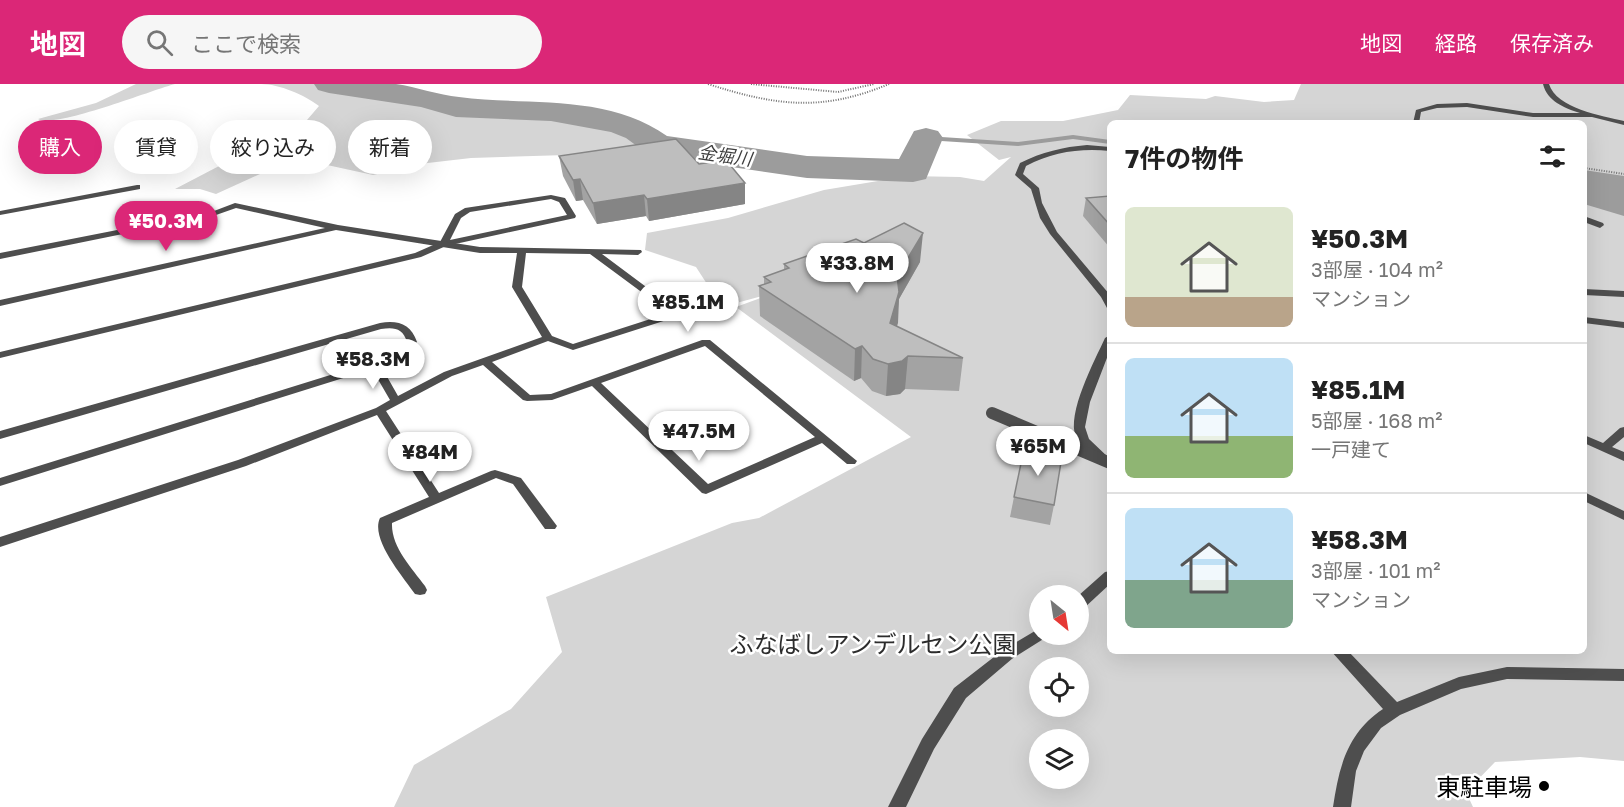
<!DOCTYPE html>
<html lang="ja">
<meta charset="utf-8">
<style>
:root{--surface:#fff;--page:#f6f6f6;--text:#222;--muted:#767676;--line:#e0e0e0;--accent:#db2777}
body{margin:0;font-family:"Golos Text","Noto Sans JP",sans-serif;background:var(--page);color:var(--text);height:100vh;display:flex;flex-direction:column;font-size:22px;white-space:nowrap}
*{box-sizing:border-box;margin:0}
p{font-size:20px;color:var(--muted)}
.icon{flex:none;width:33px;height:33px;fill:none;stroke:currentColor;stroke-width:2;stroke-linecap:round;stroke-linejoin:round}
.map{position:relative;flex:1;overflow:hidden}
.side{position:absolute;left:1107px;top:36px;width:480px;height:534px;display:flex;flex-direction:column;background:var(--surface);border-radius:9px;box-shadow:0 6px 24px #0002}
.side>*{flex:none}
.banner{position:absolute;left:18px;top:36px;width:570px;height:54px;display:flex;gap:12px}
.needle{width:39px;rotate:150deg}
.fabs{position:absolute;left:1029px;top:501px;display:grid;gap:12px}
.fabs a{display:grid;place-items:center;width:60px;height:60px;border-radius:50%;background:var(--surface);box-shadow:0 6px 24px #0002;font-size:30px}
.price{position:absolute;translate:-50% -51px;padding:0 14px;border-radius:21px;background:#fff;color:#222;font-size:20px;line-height:39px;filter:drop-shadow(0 2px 3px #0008)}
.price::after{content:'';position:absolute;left:50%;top:36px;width:18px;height:14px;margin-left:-9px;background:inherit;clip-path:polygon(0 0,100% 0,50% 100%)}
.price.current{background:var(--accent);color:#fff}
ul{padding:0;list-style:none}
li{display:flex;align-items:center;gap:18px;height:150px;padding:0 18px}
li+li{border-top:2px solid var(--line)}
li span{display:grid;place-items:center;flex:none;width:168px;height:120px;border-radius:9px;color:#555}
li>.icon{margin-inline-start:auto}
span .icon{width:72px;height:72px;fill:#fffc;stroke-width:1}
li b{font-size:26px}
h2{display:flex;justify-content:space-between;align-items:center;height:72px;padding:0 18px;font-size:26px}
.tag{padding:0 21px;border-radius:27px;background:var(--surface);box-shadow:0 6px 24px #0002;font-size:21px;line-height:54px}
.tag.current{background:var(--accent);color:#fff}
header{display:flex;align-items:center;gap:36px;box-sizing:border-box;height:84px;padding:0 30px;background:var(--accent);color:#fff}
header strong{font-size:28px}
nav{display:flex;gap:33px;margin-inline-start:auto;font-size:21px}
.search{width:420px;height:54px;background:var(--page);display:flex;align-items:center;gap:15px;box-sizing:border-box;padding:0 21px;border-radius:33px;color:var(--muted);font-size:22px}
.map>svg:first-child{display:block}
</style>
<header>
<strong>地図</strong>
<div class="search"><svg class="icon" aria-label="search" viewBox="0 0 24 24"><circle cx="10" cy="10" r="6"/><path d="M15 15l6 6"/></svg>ここで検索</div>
<nav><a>地図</a><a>経路</a><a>保存済み</a></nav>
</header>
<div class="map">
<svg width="1624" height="723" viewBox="0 0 1624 723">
<rect width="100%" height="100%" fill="#fff"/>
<g fill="#d5d5d5" fill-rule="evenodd">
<path d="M 136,0 L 175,0 C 152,6 54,45 38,35 L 96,19 Z"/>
<path d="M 261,0 L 324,0 L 407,13 L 457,26 L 504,25 L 547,29 L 616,42 L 656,65 L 690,69 L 686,72 L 633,69 L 471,74 L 419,80 L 373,91 L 295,74 L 216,110 L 200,105 L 175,105 L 307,36 L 319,22 C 305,11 279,0 261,0 Z"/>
<path d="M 1301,0 L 1624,0 L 1624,677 L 1580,673 L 1495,678 L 1466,708 L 1473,723 L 394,723 L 414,681 L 511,625 L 562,568 L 546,513 L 732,439 L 759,434 L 911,353 L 736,223 L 780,207 L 729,221 L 707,200 L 696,183 L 645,166 L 647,149 L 728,134 L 824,106 L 908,92 L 960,93 L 984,97 L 1011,73 L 999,76 L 967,51 L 1001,37 L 1063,37 L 1118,26 L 1130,11 L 1206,15 L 1215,12 L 1264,18 L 1294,16 ZM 1110,39 L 1584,39 L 1584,567 L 1110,567 ZM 1040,512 L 1078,512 L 1078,550 L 1040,550 ZM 1040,584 L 1078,584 L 1078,622 L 1040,622 ZM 1040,656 L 1078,656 L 1078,694 L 1040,694 Z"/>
</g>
<polygon fill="#9c9c9c" points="1584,86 1624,92 1624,132 1584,120"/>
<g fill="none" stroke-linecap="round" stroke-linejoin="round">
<polygon fill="#9c9c9c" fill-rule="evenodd" points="1073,51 1110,56 1110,60 1073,55 1018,62 926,56 923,54 926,52 1018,58"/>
<path fill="#9c9c9c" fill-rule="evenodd" d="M 314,0 C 341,0 370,0 396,0 C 417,3 438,11 459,13 C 528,22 607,9 667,52 L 807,72 L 899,75 L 914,47 L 926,44 L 938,47 L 943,54 L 926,95 L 913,98 L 807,94 L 657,72 L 645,68 L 626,54 L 611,48 L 551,37 L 456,33 L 421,23 L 329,9 L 318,6 Z"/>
<g stroke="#707070" stroke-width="2" stroke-dasharray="1 1.5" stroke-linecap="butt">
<path d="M 708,0 C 776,22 822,28 889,0"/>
<polyline points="751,0 838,8 874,0"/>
<polyline points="1584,84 1624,90"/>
</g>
<g fill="#4e4e4e" fill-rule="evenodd">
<path d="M 551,111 L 565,114 L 576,132 L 575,134 L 446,162 L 421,173 L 0,274 L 0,268 L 415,169 L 440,158 L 455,130 L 465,124 ZM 551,115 L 559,118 L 567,131 L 450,156 L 461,134 L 470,128 Z"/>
<polygon points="1008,564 1013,566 1016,570 1013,574 966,614 934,665 906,723 888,723 922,655 954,604 1003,566"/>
</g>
<g fill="#4e4e4e" fill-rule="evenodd">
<path d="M 1543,0 L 1549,0 C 1556,24 1602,32 1624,37 L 1624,41 L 1592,33 L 1533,33 L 1467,23 L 1437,24 L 1421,28 L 1419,39 L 1413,39 L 1416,26 L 1437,20 L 1467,19 L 1533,29 L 1580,29 C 1564,24 1547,17 1543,0 Z"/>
<path d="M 1087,61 L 1110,63 L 1110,67 C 1080,64 1053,68 1026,82 L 1023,90 L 1039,104 L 1042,119 L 1057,148 L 1110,211 L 1110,225 L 1107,224 L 1101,213 L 1050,150 L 1040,134 L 1031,105 L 1015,91 L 1020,79 C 1042,68 1063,63 1087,61 Z"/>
<polygon points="1584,132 1603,139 1604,141 1600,144 1584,138"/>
<polygon points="1584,205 1624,207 1624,213 1584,211"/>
<polygon points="1584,233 1624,238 1624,244 1584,239"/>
<path d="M 1110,251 L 1110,266 L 1090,318 L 1085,343 L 1089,355 L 1110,375 L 1110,381 L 1102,381 C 1093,372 1081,364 1076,353 C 1066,330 1095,276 1105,254 Z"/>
<polygon points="1624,343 1624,353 1612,363 1624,368 1624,377 1584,359 1584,351 1603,359 1620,344"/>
<polygon points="1584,408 1624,427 1624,436 1584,417"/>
<polygon points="1110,487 1110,500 1083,525 1078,526 1078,512 1105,488"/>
<polygon points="1040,544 1040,550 1047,550 1045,554 1013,574 1008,576 1003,574 1000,570 1003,566"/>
<path d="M 1331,567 L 1348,567 L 1397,618 L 1459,593 L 1507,583 L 1624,585 L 1624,597 L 1507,595 L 1461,605 L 1400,631 L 1381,644 L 1364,667 L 1356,687 L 1351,723 L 1333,723 C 1339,683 1347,649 1383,625 Z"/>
</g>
<g fill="#4e4e4e" fill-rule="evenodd">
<polygon points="137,101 140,101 140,105 0,131 0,127"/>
<path d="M 235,119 L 338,141 L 480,163 L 641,166 L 642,168 L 638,171 L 602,170 L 661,214 L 676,229 L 676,233 L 573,266 L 548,257 L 492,278 L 530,311 L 551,310 L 702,256 L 710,256 L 857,377 L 855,380 L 847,380 L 822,359 L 706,410 L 702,409 L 592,302 L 552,316 L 527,317 L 523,316 L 483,281 L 452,292 L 386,327 L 439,409 L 491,387 L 495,386 L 521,394 L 557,442 L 555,445 L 545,445 L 513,400 L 496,394 L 392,439 C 391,463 412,484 425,502 L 427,506 L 425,510 L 420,511 L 415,510 C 403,493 370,455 380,434 L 429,413 L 377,331 L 246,382 L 0,463 L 0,453 L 238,376 L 376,324 L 390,316 L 372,285 L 0,402 L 0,394 L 385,274 L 401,266 L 407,258 C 403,244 394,243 381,245 L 0,355 L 0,347 L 380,239 C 398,236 411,240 417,258 L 409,270 L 381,282 L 398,312 L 444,288 L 542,253 L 512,203 L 517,169 L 480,169 L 336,146 L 0,222 L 0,216 L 325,144 L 236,124 L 216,131 L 0,175 L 0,169 L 214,127 ZM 526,169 L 590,170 L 655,218 L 666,230 L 573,260 L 552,252 L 522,203 ZM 705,262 L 815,353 L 708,400 L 601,299 Z"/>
</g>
<polyline stroke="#4e4e4e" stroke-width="12" points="992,329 1110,379"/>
</g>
<g fill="#a3a3a3">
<polygon points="559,72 699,80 745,120 649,137 646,132 597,140 583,116 576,117 563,92"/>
<polygon points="1110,112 1110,164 1083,132 1086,114"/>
<polygon points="864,159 920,178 899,215 896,242 963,274 959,307 905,305 900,310 886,312 872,307 861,294 854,297 760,232 759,202 764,200 764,193 784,186 784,180"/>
<polygon points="1014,413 1054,421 1050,441 1010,433"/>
</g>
<g fill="#858585">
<polygon points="580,95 583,116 576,117 573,96"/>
<polygon points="745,99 745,120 649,137 647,115"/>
<polygon points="644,111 646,132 597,140 593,119"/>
<polygon points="923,149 920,178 899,215 898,239 888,271 890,239 897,192"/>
<polygon points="862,262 861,294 854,297 855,265"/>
<polygon points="908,272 905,305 900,310 886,312 888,280"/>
</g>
<g fill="#bebebe" stroke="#858585" stroke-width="1.5">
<polygon points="676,55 699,80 726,76 745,99 647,115 644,111 593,119 580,95 573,96 559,72"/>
<polygon points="1110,112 1110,141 1086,114"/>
<polygon points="904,139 923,149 897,192 899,208 890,239 963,274 908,272 902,277 888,280 873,275 862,262 855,265 759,202 771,198 764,193 789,184 784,180 856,155 864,159"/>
<polygon points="1024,365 1062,372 1054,421 1014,413"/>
</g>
<circle fill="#000" stroke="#fff" stroke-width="2" cx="1544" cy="702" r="6"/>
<g text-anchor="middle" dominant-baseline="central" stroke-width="5" stroke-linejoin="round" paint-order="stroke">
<g font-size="18" font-style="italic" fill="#3d3d3d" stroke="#fff">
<text transform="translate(725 71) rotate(8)">金堀川</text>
</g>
<g font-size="24" fill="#2c2c2c" stroke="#fff">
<text x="873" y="559">ふなばしアンデルセン公園</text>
</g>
<g font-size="24" fill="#000" stroke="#fff" text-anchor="end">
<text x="1532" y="702">東駐車場</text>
</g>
</g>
</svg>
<div class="fabs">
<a><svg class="needle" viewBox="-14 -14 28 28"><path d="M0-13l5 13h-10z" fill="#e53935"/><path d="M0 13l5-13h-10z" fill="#767676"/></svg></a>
<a><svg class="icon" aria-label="locate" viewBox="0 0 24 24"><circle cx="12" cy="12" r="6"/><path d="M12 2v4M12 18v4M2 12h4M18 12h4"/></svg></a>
<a><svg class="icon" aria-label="layers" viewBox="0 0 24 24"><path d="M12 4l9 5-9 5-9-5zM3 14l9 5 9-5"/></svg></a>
</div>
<b class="price current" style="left:166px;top:168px">¥50.3M</b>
<b class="price" style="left:857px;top:210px">¥33.8M</b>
<b class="price" style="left:688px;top:249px">¥85.1M</b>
<b class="price" style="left:373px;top:306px">¥58.3M</b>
<b class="price" style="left:699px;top:378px">¥47.5M</b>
<b class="price" style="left:1038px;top:393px">¥65M</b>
<b class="price" style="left:430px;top:399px">¥84M</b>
<div class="banner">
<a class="tag current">購入</a>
<a class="tag">賃貸</a>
<a class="tag">絞り込み</a>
<a class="tag">新着</a>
</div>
<section class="side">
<h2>7件の物件<svg class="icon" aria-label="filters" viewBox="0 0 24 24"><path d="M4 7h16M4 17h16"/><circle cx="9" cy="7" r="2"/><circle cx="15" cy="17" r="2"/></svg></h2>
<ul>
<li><span style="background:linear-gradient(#dfe7d0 75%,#b9a48a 0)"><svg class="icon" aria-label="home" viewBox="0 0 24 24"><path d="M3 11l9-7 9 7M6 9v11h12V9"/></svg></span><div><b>¥50.3M</b><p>3部屋 · 104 m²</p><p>マンション</p></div></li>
<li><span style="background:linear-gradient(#bfe0f5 65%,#8fb573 0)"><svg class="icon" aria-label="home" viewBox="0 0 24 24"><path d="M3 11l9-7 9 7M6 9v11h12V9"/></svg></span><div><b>¥85.1M</b><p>5部屋 · 168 m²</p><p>一戸建て</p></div></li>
<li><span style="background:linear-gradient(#bfe0f5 60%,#7fa58c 0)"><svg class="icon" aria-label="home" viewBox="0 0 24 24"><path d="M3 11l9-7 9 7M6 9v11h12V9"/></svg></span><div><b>¥58.3M</b><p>3部屋 · 101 m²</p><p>マンション</p></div></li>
</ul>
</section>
</div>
